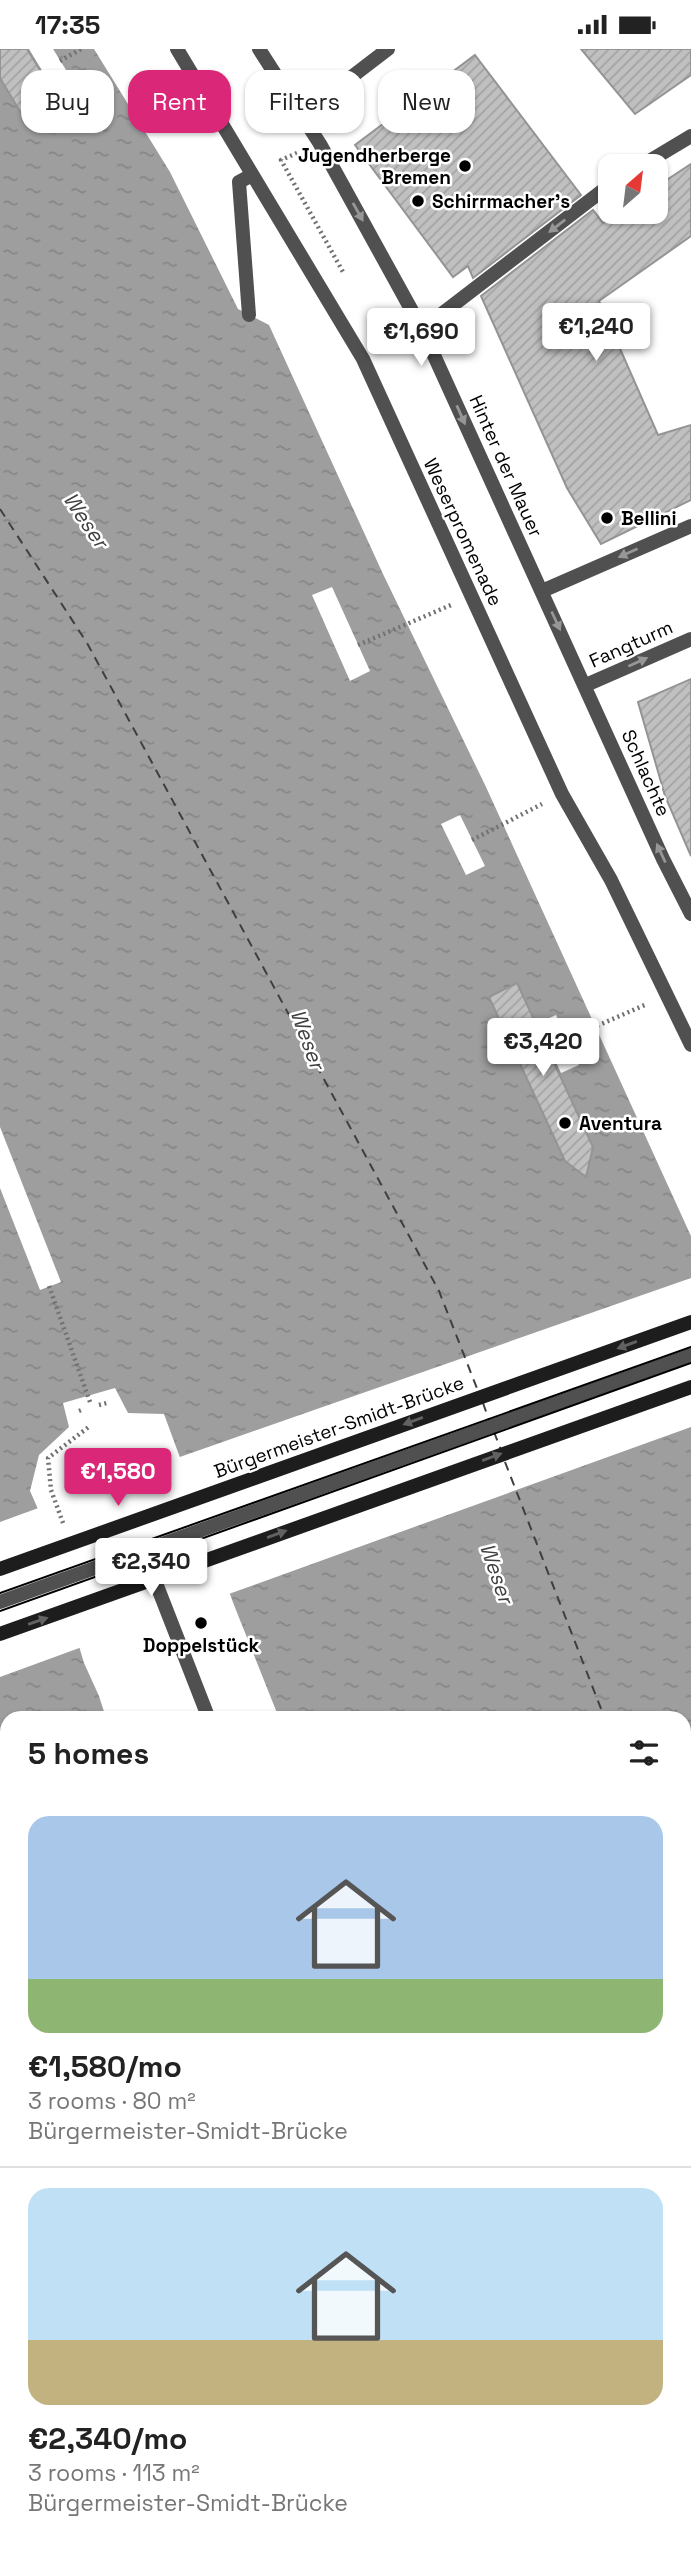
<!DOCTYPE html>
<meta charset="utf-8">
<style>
:root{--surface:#fff;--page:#f2f2f2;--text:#222;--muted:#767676;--line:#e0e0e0;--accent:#db2777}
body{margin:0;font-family:"Space Grotesk",sans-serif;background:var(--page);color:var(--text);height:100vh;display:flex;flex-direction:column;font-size:26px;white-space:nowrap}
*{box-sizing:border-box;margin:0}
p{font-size:23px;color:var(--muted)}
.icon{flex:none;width:38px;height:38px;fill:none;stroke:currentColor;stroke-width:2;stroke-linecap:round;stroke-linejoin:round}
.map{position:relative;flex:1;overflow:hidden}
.drawer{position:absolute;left:0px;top:1662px;width:691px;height:842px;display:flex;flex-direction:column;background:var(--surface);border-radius:21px 21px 0 0;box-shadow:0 2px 5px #0004}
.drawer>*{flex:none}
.guide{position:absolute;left:21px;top:21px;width:649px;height:63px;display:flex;gap:14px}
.needle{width:46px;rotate:28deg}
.buttons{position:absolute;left:598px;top:105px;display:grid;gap:14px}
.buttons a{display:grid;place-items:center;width:70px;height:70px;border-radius:14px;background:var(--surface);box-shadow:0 2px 5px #0004;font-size:35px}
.price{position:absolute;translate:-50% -60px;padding:0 16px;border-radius:7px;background:#fff;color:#222;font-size:23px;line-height:46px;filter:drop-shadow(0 2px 4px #0008)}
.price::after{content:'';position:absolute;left:50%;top:42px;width:21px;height:16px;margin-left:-10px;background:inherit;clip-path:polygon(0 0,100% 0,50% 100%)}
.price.current{background:var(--accent);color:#fff}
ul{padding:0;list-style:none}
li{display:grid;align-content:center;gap:14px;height:371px;padding:0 28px}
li+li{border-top:2px solid var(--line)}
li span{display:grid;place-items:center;height:217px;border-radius:21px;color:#555}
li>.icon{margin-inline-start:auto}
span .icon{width:126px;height:126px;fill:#fffc;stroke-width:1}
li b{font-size:30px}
h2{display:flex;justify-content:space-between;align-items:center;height:84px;padding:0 28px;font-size:30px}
.chip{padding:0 24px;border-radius:21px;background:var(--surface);box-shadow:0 2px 5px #0004;font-size:24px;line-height:63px}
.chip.current{background:var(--accent);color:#fff}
.status{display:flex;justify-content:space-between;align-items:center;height:49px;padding:0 35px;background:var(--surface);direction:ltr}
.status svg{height:19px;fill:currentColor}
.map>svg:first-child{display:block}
</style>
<div class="status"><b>17:35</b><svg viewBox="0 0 49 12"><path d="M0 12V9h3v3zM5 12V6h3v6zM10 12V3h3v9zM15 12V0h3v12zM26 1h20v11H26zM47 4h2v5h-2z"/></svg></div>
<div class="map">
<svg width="691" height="2503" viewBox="0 0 691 2503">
<defs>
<pattern id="water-ripples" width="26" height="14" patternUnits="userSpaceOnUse" patternTransform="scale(1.75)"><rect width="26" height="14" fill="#9e9e9e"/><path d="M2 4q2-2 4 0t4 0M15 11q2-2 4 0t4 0" fill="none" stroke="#868686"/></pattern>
<pattern id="building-hatch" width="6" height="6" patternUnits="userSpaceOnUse" patternTransform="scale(1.75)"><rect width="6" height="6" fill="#c0c0c0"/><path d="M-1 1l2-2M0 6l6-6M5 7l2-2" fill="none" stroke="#a3a3a3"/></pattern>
</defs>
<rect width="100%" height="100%" fill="#fff"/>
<polygon fill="url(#water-ripples)" points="0,0 94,0 170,123 238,260 269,276 383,525 486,738 691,1187 691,2503 596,2503 595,2497 684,2497 684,1670 279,1669 234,1556 164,1365 128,1364 115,1339 63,1354 69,1378 39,1406 30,1442 38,1460 84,1614 99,1647 106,1669 7,1670 7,2497 255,2497 256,2503 0,2503"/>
<g fill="#fff">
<polygon points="29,0 53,0 76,37 58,48"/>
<polygon points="332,538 370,622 350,632 312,546"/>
<polygon points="460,766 485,817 466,826 441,775"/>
<polygon points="556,966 579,1016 561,1024 538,974"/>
<polygon points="0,1078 61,1233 40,1241 0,1139"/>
<polygon points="691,1229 691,1378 226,1546 177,1409"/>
<polygon points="41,1458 82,1598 0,1628 0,1473"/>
</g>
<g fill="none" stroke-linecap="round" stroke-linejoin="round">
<g stroke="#3f3f3f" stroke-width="2" stroke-dasharray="9 7" stroke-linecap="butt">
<polyline points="0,460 87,594 439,1242 478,1342"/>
<polyline points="483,1354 489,1371"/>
<polyline points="494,1383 501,1401"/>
<polyline points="505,1413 605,1670"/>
<polyline points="684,1875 691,1892"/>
</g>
</g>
<g fill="url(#building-hatch)" stroke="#949494" stroke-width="2">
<polygon points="0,0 27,0 57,49 60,72 55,85 42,82 24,69 0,29"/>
<polygon points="581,0 691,0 691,26 635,65"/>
<polygon points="475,6 581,146 473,229 468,217 453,228 355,96"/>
<polygon points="691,115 691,187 599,252 658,386 691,376 691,451 601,495 567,439 481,247 593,161 603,174 618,163 656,163 656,138"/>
<polygon points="691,630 691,807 665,747 638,653"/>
<polygon points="517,934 593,1098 586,1128 565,1112 489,948"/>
</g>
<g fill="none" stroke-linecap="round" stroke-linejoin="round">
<g stroke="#727272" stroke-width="4.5" stroke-dasharray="2 3.5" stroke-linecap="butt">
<polyline points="60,12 81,0"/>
<polyline points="41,23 42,22"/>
<polyline points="297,104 281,111 343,223"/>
<polyline points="358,596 451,556"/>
<polyline points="472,791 542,755"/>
<polyline points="567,990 647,955"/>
<polyline points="49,1237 90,1353"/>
<polyline points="99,1356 107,1354"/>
<polyline points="79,1362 84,1360"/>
<polyline points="63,1474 51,1441 48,1409 90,1377"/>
<polyline points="289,2497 290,2503"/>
<polyline points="566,2503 569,2497"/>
</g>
<g stroke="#505050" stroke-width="14">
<polyline points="177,0 363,310 562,745 611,831 691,996"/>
<polyline points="249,266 239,133 252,126"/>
<polyline points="154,1529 209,1670"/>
<polyline points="0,1553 691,1306"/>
</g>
<polyline stroke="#505050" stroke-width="14" points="439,2497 440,2503"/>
<g stroke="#505050" stroke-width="14">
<polyline points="259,0 320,95 422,280 663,810 691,865"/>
<polyline points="302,66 388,0"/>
<polyline points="641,117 691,87"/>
<polyline points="422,280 611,135"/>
<polyline points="542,542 691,477"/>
<polyline points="586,636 691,590"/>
</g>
<g stroke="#1d1d1d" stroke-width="14">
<polyline points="0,1520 691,1273"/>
<polyline points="0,1585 691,1338"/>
</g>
<g stroke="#000" stroke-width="2">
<polyline points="0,1544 691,1298"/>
<polyline points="0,1562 691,1314"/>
</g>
</g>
<defs><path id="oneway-solid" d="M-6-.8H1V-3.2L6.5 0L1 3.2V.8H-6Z" transform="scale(1.75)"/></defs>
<g fill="#969696">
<use href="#oneway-solid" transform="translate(358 163) rotate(61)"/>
<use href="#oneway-solid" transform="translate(557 177) rotate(142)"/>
<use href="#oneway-solid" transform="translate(461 366) rotate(66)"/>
<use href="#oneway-solid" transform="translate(628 504) rotate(156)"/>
<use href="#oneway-solid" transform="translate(556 572) rotate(65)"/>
<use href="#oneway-solid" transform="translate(638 613) rotate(-24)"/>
<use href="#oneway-solid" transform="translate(661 804) rotate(-115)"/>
</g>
<g fill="#616161">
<use href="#oneway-solid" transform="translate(627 1296) rotate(160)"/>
<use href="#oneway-solid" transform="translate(413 1372) rotate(160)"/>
<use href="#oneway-solid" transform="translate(492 1408) rotate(-20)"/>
<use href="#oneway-solid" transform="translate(277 1485) rotate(-20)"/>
<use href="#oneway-solid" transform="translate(38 1572) rotate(-19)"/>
</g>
<g fill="#000" stroke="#fff" stroke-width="2.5">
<circle cx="465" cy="117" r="7"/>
<circle cx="418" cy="152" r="7"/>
<circle cx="607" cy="469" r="7"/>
<circle cx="565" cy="1074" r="7"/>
<circle cx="201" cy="1574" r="7"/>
</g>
<g text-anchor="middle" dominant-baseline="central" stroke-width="5" stroke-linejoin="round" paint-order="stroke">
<g font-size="19" font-weight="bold" fill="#000" stroke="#fff" text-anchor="start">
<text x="451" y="106" text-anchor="end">Jugendherberge<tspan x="451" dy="22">Bremen</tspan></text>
<text x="432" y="152">Schirrmacher's</text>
<text x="621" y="469">Bellini</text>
<text x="579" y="1074">Aventura</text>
<text x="201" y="1596" text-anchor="middle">Doppelstück</text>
</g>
<g font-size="19" fill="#000" stroke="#fff">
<text transform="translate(506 417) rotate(66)">Hinter der Mauer</text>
<text transform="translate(463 483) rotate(65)">Weserpromenade</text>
<text transform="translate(631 595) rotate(-24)">Fangturm</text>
<text transform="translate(646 724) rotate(66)">Schlachte</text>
<text transform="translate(339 1378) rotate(-20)">Bürgermeister-Smidt-Brücke</text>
</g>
<g font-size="21" font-style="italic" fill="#3f3f3f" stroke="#fff">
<text transform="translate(86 471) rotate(56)">Weser</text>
<text transform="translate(308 990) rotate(70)">Weser</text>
<text transform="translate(497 1524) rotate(71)">Weser</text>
</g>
</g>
</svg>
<div class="buttons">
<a><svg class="needle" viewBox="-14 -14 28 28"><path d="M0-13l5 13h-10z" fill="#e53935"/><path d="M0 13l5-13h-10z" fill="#767676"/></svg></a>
</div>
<b class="price" style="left:596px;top:314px">€1,240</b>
<b class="price" style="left:421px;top:319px">€1,690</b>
<b class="price" style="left:543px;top:1029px">€3,420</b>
<b class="price current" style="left:118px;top:1459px">€1,580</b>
<b class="price" style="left:151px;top:1549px">€2,340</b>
<div class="guide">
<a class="chip">Buy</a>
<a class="chip current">Rent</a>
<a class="chip">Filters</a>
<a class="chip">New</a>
</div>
<section class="drawer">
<h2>5 homes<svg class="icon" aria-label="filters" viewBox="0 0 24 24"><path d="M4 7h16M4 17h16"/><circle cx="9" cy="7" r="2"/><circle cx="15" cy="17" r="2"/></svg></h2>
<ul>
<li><span style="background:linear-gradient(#a9c7e8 75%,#8fb573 0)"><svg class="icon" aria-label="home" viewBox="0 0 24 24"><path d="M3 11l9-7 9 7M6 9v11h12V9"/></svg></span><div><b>€1,580/mo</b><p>3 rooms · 80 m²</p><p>Bürgermeister-Smidt-Brücke</p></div></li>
<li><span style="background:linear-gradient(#bfe0f5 70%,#c2b280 0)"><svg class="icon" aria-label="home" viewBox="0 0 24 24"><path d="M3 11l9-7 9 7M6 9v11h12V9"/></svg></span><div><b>€2,340/mo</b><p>3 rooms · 113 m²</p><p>Bürgermeister-Smidt-Brücke</p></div></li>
</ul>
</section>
</div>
